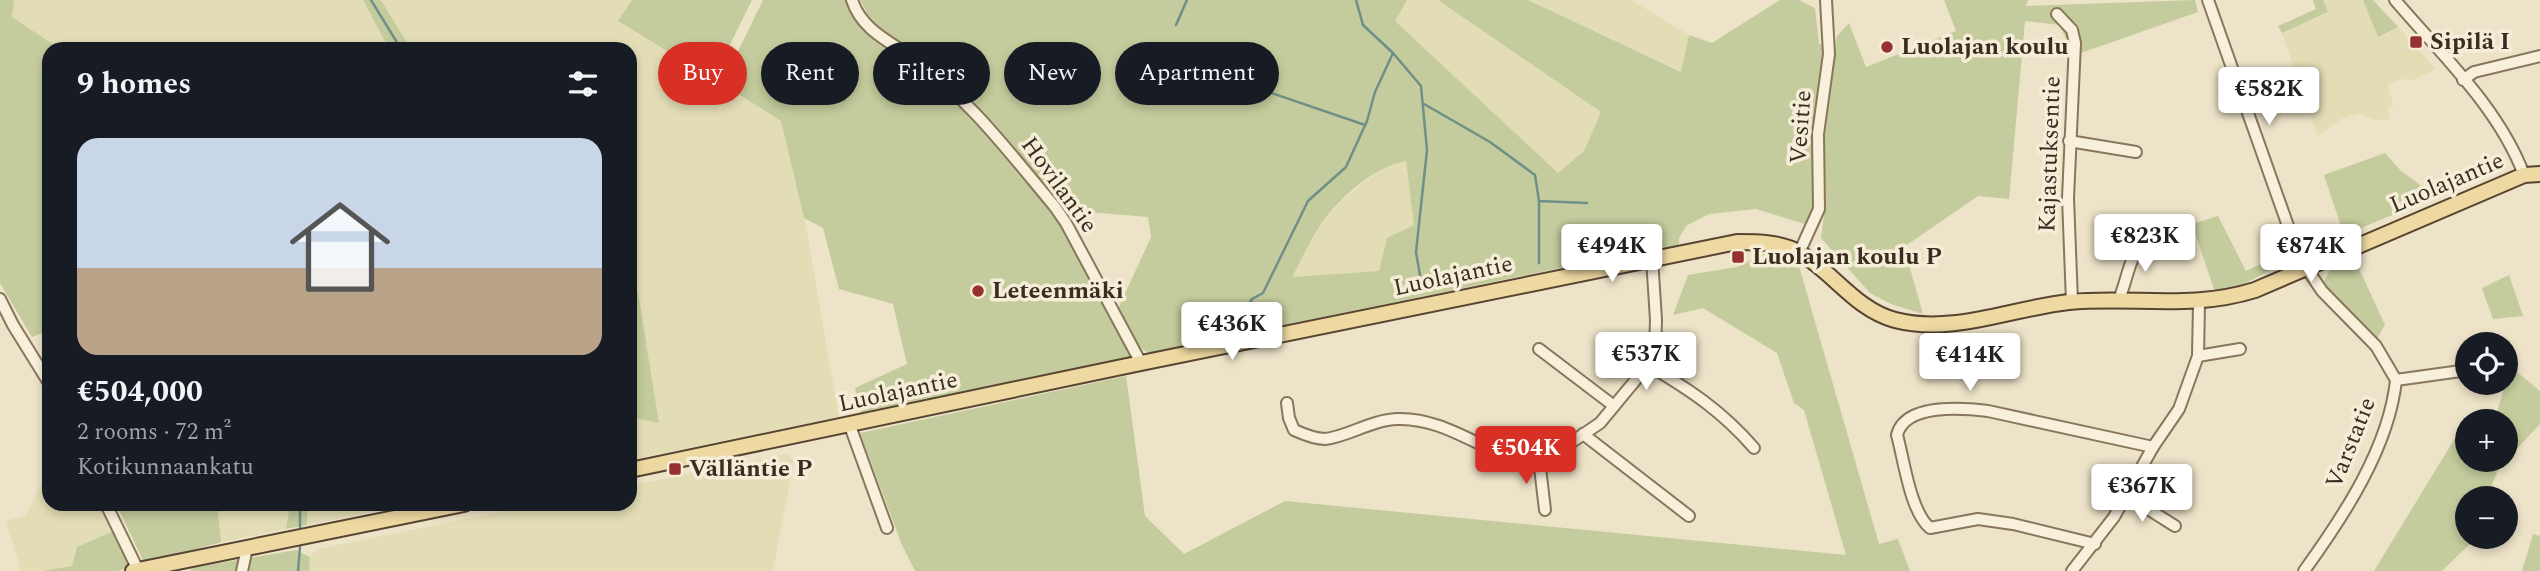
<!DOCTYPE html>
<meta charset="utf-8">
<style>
:root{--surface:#171b24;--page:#242831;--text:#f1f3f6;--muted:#9ea1a6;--line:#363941;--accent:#d93025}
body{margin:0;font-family:Spectral,serif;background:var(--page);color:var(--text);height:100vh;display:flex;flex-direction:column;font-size:26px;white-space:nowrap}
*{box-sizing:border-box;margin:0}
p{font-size:23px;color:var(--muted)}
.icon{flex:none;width:38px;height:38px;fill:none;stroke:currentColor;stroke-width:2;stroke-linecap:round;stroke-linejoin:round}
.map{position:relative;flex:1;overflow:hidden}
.drawer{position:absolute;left:42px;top:42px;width:595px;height:469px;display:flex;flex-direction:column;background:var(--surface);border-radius:21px;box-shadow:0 4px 10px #0003}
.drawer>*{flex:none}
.top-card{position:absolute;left:658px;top:42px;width:665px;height:63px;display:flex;gap:14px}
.controls{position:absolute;left:2455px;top:332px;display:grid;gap:14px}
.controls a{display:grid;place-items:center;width:63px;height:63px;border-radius:50%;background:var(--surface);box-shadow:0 4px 10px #0003;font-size:35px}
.price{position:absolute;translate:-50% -60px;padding:0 16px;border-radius:7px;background:#fff;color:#222;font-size:23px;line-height:46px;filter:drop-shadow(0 2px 4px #0008)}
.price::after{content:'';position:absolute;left:50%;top:42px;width:21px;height:16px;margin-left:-10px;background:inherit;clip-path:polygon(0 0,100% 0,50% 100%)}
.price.active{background:var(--accent);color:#fff}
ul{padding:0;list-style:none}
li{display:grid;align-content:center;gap:14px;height:371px;padding:0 35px}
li+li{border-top:2px solid var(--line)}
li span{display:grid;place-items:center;height:217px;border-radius:21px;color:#555}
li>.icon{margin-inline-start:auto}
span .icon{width:126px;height:126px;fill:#fffc;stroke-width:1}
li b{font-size:30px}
h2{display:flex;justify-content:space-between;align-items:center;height:84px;padding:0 35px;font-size:30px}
.pill{padding:0 24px;border-radius:32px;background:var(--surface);box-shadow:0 4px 10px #0003;font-size:24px;line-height:63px}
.pill.active{background:var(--accent);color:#fff}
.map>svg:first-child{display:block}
</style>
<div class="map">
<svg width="2540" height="571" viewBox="0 0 2540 571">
<rect width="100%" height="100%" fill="#ede3c8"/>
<g fill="#e2ddb5">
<polygon points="14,0 363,0 389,49 60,49 12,17"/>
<polygon points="381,0 632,0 619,22 781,121 807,232 839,417 630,460 630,417 659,422 638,293 630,290 630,49 411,49"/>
<polygon points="1407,0 1438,0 1601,112 1584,151 1558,173 1394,21"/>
<polygon points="1528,0 1631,0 1689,35 1682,72"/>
<polygon points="2323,0 2363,0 2378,37 2398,27 2436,69 2413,80 2403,79 2388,84 2393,106 2387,108 2390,119 2374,120 2359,113 2341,119 2318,136 2282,33 2328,13"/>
<polygon points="1406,160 1414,225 1387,238 1380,271 1291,277 1321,224 1342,200 1385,166"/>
<polygon points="788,454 794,461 773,571 309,571 310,557 317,549 540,504 630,504 630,486"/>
<polygon points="49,469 49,504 103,504 116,530 77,547 72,566 42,571 21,571 6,521 26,515"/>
<polygon points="217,504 290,504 286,529 221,542"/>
<polygon points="307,504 412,504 307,525"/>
</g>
<g fill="#c4cb9c" fill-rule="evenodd">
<polygon points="0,0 14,0 12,17 60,49 49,49 49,330 32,337 0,283"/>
<polygon points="363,0 381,0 411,49 389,49"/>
<polygon points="632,0 752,0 713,79 618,21"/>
<polygon points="763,0 848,0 857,22 868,32 921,68 967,108 1054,212 1133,359 862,420 855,388 907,364 893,304 839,289 823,228 804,218 781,121 722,84"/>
<path d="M 860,0 L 1407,0 L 1395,21 L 1558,173 L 1584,151 L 1601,112 L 1438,0 L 1528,0 L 1681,72 L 1689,35 L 1712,43 L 1780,0 L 1799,0 L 1815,8 L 1819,44 L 1827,46 L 1812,135 L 1817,192 L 1814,218 L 1805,224 L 1756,209 L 1709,214 L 1686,226 L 1679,238 L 1679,248 L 1618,256 L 1149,353 L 1140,348 L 1118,309 L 1151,237 L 1148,217 L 1064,210 L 973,102 L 924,59 L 874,26 ZM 1406,161 L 1414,225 L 1387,238 L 1379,271 L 1292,277 C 1301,260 1310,241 1321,224 C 1339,198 1375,166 1406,161 Z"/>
<polygon points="1944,0 2028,0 2026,6 2195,0 2198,12 2078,54 2072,53 2060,25 2025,21 2009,199 1978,196 1904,247 1923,314 1891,304 1870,293 1821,238 1826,200 1823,136 1837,36 1849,23 1866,67 1956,31"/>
<polygon points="2313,0 2323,0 2328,12 2282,33 2278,26 2316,9"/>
<polygon points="2363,0 2373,0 2398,27 2378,37"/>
<polygon points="2385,153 2400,170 2436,197 2344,235 2324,175"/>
<polygon points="2218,216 2246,271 2289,251 2292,259 2236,288 2215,292 2192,224"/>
<polygon points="1770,251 1797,259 1879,544 1898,539 1910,571 915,571 902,545 860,433 1126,376 1145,516 1184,554 1285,501 1846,555 1804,410 1794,403 1777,353 1703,308 1673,315 1688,275 1737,267"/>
<polygon points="2355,260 2385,325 2376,340 2328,292 2323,283 2331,269"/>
<polygon points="2509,275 2523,316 2493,319 2482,288"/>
<polygon points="630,290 638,292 659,423 630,417"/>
<polygon points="2506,363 2540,391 2540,424 2513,453 2506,447 2506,422 2494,422 2506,383"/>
<polygon points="2460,430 2467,431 2468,460 2487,460 2498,470 2486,499 2468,499 2468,537 2475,539 2442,571 2374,571"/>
<polygon points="116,504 217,504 221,542 145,564"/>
<polygon points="290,504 307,504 307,525 286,529"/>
<polygon points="116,530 134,567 117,571 42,571 72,566 77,547"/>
<polygon points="2533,534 2540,536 2540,571 2522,571"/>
<polygon points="296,550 310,557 309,571 191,571 191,568"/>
</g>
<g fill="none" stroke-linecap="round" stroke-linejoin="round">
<g stroke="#6f9089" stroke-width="2.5">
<polyline points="371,0 401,49"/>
<polyline points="1176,25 1187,0"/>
<polyline points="1393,53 1421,86 1427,150 1416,252 1422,287"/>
<polyline points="1204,70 1365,125"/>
<polyline points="1424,104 1490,142 1535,175 1539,201 1587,203"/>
<polyline points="1539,263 1539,201"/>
<polyline points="1236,326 1252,299 1263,293 1308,201 1346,167 1367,121 1375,92 1393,53 1363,25 1356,0"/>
<polyline points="300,527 300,504"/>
<polyline points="298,571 300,547"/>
</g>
<g stroke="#88765d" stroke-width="14">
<g id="minor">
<path d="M 852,0 C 861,28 886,40 909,55 C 967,96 1010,153 1055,207 L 1066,223 L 1141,363"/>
<path d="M 2208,0 L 2299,257 L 2322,291 L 2376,346 L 2396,380 C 2389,448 2343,517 2304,571"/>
<path d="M 2395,0 C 2441,54 2499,108 2524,175"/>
<polyline points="2057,14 2072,30 2075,43 2068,198 2072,302"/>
<polyline points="2463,80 2474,72 2540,56"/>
<polyline points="2069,141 2136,152"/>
<polyline points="1799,253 1819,209 1818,134 1829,54 1826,0"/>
<polyline points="0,299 13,325 49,383"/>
<path d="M 2122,301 L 2121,294 C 2128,276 2132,243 2152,237"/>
<polyline points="1539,349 1614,406"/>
<polyline points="2198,356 2240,349"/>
<path d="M 1648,365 C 1690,390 1722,411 1754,448"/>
<polyline points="2396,380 2468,370"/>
<path d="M 1287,403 L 1289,418 L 1294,430 C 1303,434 1315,439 1325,439 C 1347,437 1371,420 1397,419 C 1444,417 1484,452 1528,464 L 1566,446 L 1600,423 L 1648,365 L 1655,350 L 1656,320 L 1652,258"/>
<polyline points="850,426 887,528"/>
<polyline points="1583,434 1689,516"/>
<polyline points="1539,459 1545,510"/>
<polyline points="2126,495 2175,526"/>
<polyline points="106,504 138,570"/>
<path d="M 2095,544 L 2013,524 L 1978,519 L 1930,528 C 1910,511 1904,460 1897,435 C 1905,403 1963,408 1988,411 L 2153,447"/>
<polyline points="242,571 247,548"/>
<polyline points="2072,571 2114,517 2153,447 2179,409 2198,356 2199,303"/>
</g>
</g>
<g stroke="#574431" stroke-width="18">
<g id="major">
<path d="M 630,470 L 1141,363 L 1737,242 C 1758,242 1781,242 1800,253 C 1834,273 1855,309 1895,320 C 1953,335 2012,308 2069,302 C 2133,296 2192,310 2255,290 L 2524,175 L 2540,174"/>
<polyline points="133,571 464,504"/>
</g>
</g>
<use href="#minor" stroke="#f8f0db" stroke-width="10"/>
<use href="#major" stroke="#eed9a2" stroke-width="14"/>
</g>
<g fill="#953230" stroke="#f5edd7" stroke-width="2.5">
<rect x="2409" y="35" width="14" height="14" rx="3.5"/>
<circle cx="1887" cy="47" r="7"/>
<rect x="1731" y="250" width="14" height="14" rx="3.5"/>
<circle cx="978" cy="291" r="7"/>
<rect x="668" y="462" width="14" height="14" rx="3.5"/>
</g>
<g text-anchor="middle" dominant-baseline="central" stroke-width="7" stroke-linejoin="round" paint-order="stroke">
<g font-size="24" font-weight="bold" fill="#392d20" stroke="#f5edd7" text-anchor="start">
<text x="2430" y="42">Sipilä I</text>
<text x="1901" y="47">Luolajan koulu</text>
<text x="1752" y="257">Luolajan koulu P</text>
<text x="992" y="291">Leteenmäki</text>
<text x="689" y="469">Välläntie P</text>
</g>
<g font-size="24" fill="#392d20" stroke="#f5edd7">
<text transform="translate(1801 127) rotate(-86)">Vesitie</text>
<text transform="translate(2050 154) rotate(-88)">Kajastuksentie</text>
<text transform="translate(2447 183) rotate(-23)">Luolajantie</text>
<text transform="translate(1059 185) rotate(54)">Hovilantie</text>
<text transform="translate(1453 276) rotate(-12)">Luolajantie</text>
<text transform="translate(898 392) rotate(-12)">Luolajantie</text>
<text transform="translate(2351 443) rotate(-68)">Varstatie</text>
</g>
</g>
</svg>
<div class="controls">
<a><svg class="icon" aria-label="locate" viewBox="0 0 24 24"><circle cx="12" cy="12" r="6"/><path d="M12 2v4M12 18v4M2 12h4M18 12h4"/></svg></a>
<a>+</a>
<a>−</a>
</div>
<b class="price" style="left:2269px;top:127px">€582K</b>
<b class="price" style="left:2145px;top:274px">€823K</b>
<b class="price" style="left:1612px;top:284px">€494K</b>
<b class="price" style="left:2311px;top:284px">€874K</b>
<b class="price" style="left:1232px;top:362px">€436K</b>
<b class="price" style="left:1646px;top:392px">€537K</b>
<b class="price" style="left:1970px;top:393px">€414K</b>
<b class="price active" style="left:1526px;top:486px">€504K</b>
<b class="price" style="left:2142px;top:524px">€367K</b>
<div class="top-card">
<a class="pill active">Buy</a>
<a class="pill">Rent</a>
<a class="pill">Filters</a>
<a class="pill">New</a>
<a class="pill">Apartment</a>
</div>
<section class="drawer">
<h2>9 homes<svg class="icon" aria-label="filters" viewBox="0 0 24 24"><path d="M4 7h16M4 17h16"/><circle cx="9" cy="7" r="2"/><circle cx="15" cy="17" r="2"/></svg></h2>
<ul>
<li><span style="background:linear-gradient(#c9d6e8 60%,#b9a48a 0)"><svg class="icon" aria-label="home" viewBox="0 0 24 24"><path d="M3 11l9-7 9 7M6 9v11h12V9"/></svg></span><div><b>€504,000</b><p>2 rooms · 72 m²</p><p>Kotikunnaankatu</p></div></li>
</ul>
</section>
</div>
